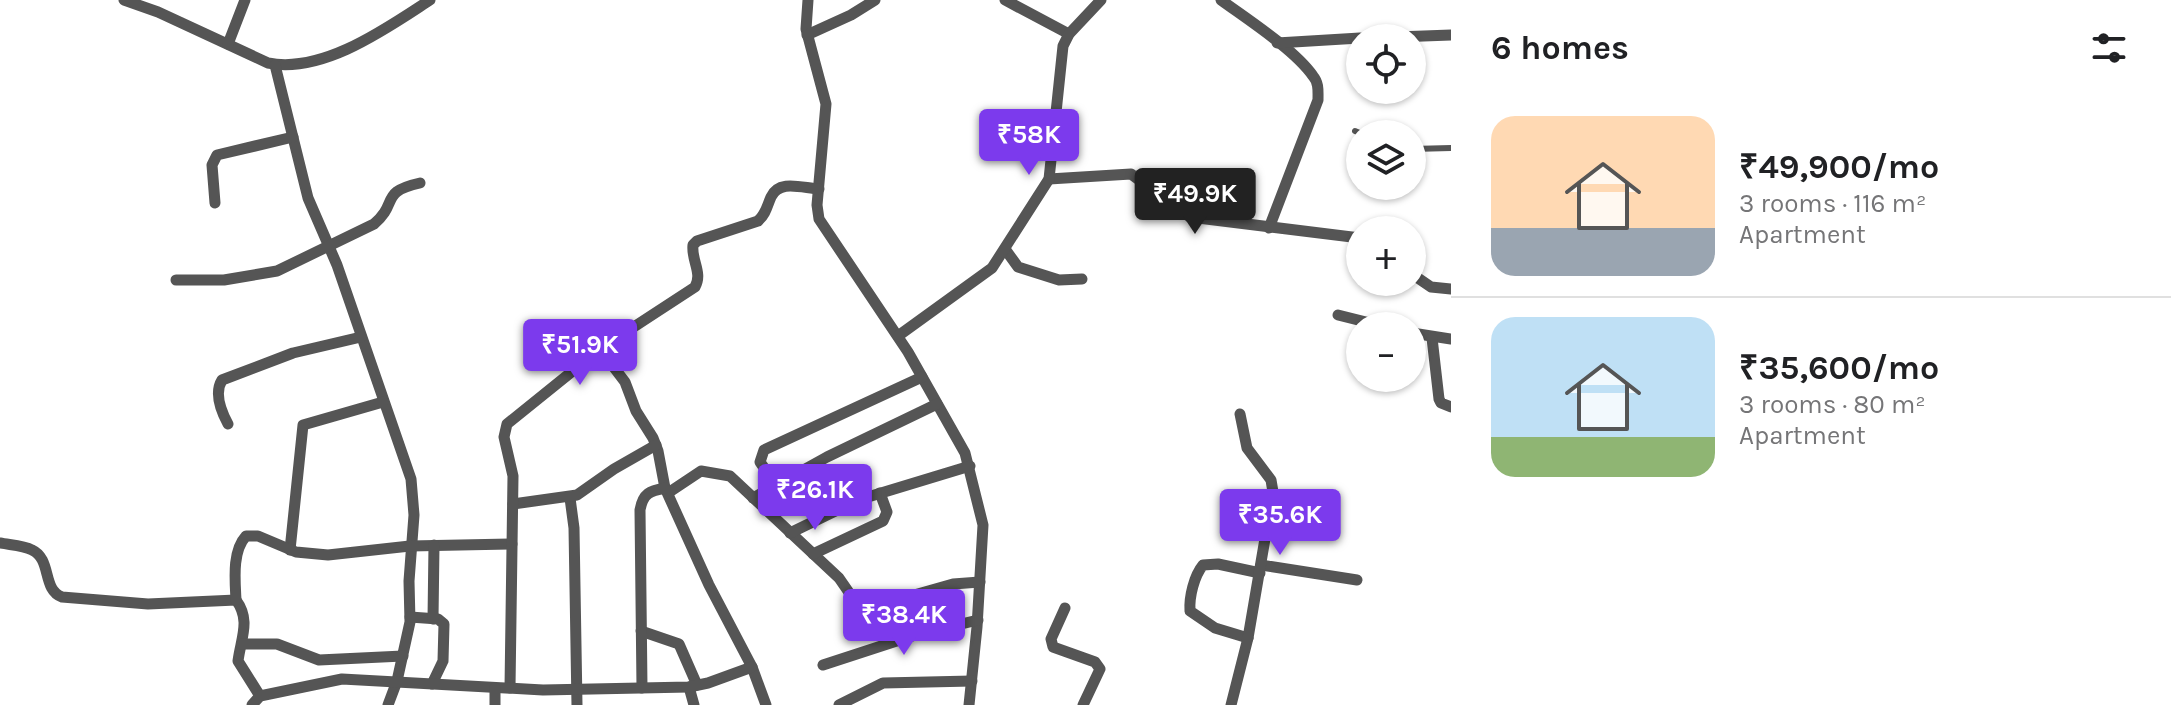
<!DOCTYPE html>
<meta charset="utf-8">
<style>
:root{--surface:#fff;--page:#f2f2f2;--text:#202124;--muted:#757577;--line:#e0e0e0;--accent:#7c3aed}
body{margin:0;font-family:Karla,sans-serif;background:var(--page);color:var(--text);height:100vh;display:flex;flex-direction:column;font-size:30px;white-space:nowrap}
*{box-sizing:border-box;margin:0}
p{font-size:26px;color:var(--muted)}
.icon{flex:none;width:44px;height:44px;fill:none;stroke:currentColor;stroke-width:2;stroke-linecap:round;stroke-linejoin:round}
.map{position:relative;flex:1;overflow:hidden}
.sheet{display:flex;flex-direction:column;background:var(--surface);width:720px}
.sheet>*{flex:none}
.buttons{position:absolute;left:1346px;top:24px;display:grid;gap:16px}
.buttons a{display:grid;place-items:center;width:80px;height:80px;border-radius:50%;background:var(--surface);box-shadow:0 2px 6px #0004;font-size:40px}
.price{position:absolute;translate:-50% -68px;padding:0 18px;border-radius:8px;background:var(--accent);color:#fff;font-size:26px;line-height:52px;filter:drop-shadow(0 2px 4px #0008)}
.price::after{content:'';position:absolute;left:50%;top:48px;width:24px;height:18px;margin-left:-12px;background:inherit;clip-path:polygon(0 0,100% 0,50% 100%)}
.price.active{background:#222;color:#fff}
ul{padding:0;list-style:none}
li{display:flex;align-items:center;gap:24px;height:200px;padding:0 40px}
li+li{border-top:2px solid var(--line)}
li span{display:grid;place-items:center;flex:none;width:224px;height:160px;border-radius:24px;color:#555}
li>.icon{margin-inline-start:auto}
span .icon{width:96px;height:96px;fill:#fffc;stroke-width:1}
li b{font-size:34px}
h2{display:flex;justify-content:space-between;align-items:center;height:96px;padding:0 40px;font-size:34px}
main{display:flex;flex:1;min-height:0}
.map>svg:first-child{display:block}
</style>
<main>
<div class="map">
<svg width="1451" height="705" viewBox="0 0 1451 705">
<rect width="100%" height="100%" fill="#fff"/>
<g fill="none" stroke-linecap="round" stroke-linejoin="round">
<g stroke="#555" stroke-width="6">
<polyline points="1355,131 1362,134"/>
<polyline points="1412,149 1451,148"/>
</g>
<g stroke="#555" stroke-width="11">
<path d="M 124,0 L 158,12 L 268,63 C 323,74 387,28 430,0"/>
<polyline points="808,0 806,29 826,104 817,205 819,219 908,352 965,453 983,525 977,627 969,705"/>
<polyline points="1005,0 1069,34"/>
<path d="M 1221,0 C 1247,19 1295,50 1313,76 C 1319,83 1318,91 1318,100 L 1269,228"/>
<polyline points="807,35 851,15 875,0"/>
<polyline points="1369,38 1451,35"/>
<polyline points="1277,43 1360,38"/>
<polyline points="228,44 245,0"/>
<polyline points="275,65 308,198 337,265 411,479 414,515 409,581 410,622 397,681 388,705"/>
<polyline points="1049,179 1131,174 1190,217 1360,238"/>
<polyline points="215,203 212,165 217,155 293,137"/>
<polyline points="1005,249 1018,267 1059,280 1082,279"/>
<polyline points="1412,274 1431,287 1451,289"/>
<path d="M 176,280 L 224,280 L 277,271 L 374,224 C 399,203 379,192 420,183"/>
<polyline points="1338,315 1382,326"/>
<polyline points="1412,333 1451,339"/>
<polyline points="898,336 992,268 1049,179 1063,46 1069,34 1101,0"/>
<polyline points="1432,338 1439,399 1441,403 1451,407"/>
<polyline points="600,349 625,382 636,411 653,438 658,451 665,488 709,585 752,667 766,705"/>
<path d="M 228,424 C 221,411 214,393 222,380 L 293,353 L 361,337"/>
<polyline points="776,485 760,462 764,450 922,377"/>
<polyline points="668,493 701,471 730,476 839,578 859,607 865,609 953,584 980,582"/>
<polyline points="570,498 574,528 577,705"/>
<polyline points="753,498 827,457 937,404"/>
<polyline points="513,504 577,495 614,469 656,445"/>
<polyline points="790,533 858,500 970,466"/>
<path d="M 0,543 C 10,545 23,545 32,550 C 52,559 42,590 62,597 L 148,604 L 236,600 C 251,620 241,638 238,661 L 260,696"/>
<polyline points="290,550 303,425 383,402"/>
<polyline points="813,554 883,521 887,512 880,493"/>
<polyline points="1261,565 1357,580"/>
<path d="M 236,600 C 235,580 232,551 246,536 L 258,536 L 296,552 L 328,555 L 410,546 L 512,544"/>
<polyline points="1065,608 1051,639 1053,647 1095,662 1100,669 1083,705"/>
<polyline points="410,617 438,619 444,624 443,661 432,684"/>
<polyline points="433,619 434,545"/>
<polyline points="641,631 679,644 697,685"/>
<path d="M 1248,638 L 1215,628 L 1190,611 C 1189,597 1194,576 1203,565 L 1218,564 L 1260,573"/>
<polyline points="242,644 277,644 319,660 403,656"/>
<polyline points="823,665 915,635 978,620"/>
<polyline points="689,687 694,705"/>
<path d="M 510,688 L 513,476 L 504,437 L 507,424 L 600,349 L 695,287 C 703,273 691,260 693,245 L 697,241 L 758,221 C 766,214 767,206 771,197 C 779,179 802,188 819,189"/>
<path d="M 642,688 L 640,510 C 643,493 650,491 665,488"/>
<polyline points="252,705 260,696 342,679 543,690 689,687 708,683 752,667"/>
<polyline points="495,705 495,688"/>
<polyline points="839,705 883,683 972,681"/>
<polyline points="1231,705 1248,638 1273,492 1271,480 1247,448 1240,414"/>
</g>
</g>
</svg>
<div class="buttons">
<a><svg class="icon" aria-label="locate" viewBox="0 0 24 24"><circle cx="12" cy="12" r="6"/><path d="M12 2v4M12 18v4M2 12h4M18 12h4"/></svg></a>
<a><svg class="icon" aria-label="layers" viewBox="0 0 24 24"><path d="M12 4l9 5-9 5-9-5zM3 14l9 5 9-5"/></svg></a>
<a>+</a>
<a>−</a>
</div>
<b class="price" style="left:1029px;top:177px">₹58K</b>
<b class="price active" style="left:1195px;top:236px">₹49.9K</b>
<b class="price" style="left:580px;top:387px">₹51.9K</b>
<b class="price" style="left:815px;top:532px">₹26.1K</b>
<b class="price" style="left:1280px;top:557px">₹35.6K</b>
<b class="price" style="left:904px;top:657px">₹38.4K</b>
</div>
<section class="sheet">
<h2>6 homes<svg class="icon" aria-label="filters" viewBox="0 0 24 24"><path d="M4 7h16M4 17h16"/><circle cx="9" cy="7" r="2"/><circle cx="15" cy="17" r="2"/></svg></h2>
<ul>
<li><span style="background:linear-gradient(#ffd9b3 70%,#9aa5b1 0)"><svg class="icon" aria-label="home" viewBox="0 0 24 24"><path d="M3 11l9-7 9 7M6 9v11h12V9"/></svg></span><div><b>₹49,900/mo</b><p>3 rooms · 116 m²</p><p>Apartment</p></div></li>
<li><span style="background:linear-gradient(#bfe0f5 75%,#8fb573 0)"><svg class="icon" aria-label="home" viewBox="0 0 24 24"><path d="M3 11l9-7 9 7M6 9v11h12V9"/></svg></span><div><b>₹35,600/mo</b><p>3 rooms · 80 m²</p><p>Apartment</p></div></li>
</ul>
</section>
</main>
